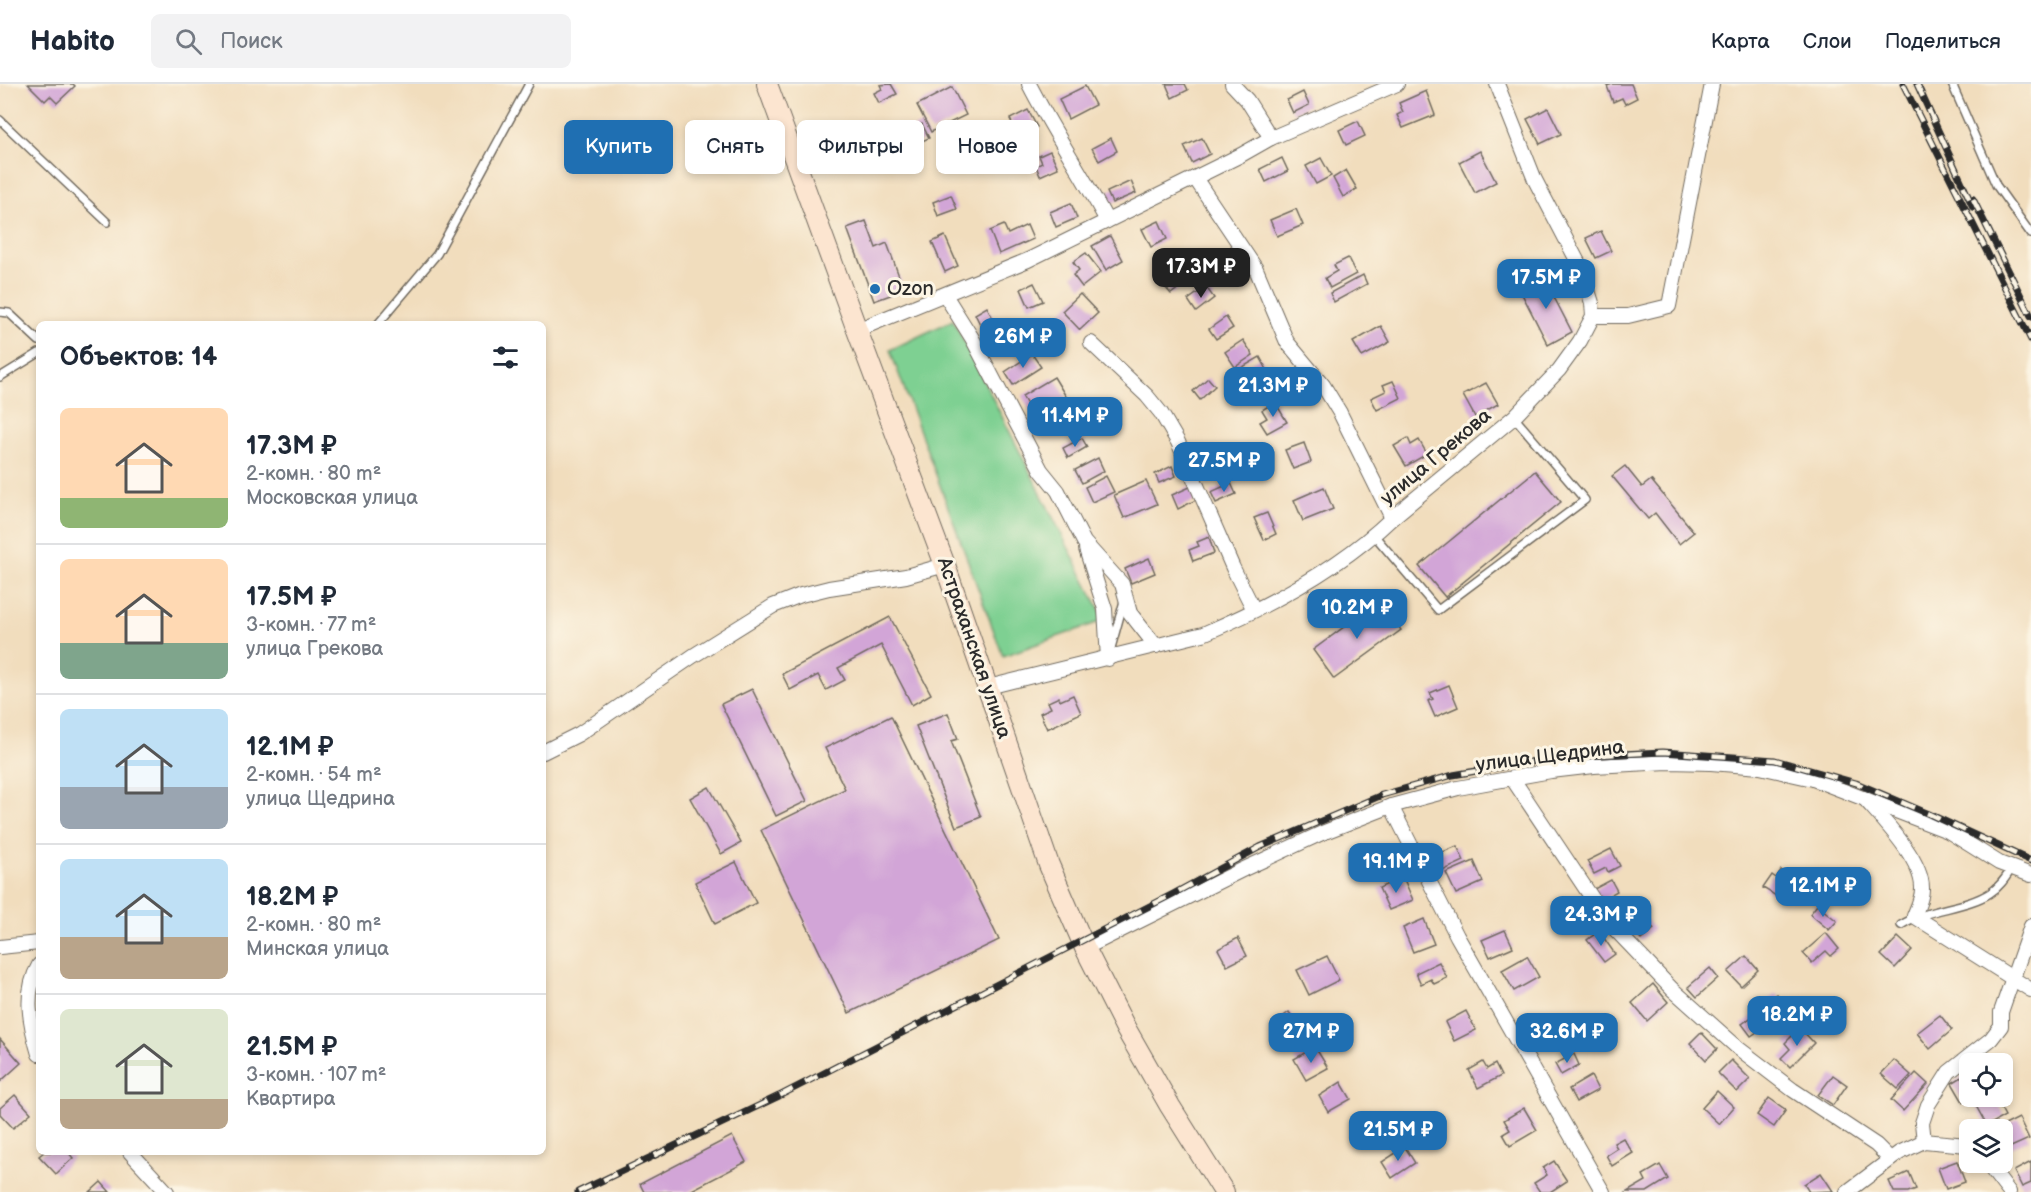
<!DOCTYPE html>
<html lang="ru">
<meta charset="utf-8">
<style>
:root{--surface:#fff;--page:#f2f2f3;--text:#1f2937;--muted:#747a83;--line:#e0e1e3;--accent:#1f6fb2}
body{margin:0;font-family:"Balsamiq Sans",sans-serif;background:var(--page);color:var(--text);height:100vh;display:flex;flex-direction:column;font-size:22px;white-space:nowrap}
*{box-sizing:border-box;margin:0}
p{font-size:20px;color:var(--muted)}
.icon{flex:none;width:33px;height:33px;fill:none;stroke:currentColor;stroke-width:2;stroke-linecap:round;stroke-linejoin:round}
.map{position:relative;flex:1;overflow:hidden}
.drawer{position:absolute;left:36px;top:237px;width:510px;height:834px;display:flex;flex-direction:column;background:var(--surface);border-radius:9px;box-shadow:0 3px 9px #0003}
.drawer>*{flex:none}
.top-card{position:absolute;left:564px;top:36px;width:570px;height:54px;display:flex;gap:12px}
.fabs{position:absolute;left:1959px;top:969px;display:grid;gap:12px}
.fabs a{display:grid;place-items:center;width:54px;height:54px;border-radius:9px;background:var(--surface);box-shadow:0 3px 9px #0003;font-size:30px}
.price{position:absolute;translate:-50% -51px;padding:0 14px;border-radius:12px;background:var(--accent);color:#fff;font-size:20px;line-height:39px;filter:drop-shadow(0 2px 3px #0008)}
.price::after{content:'';position:absolute;left:50%;top:36px;width:18px;height:14px;margin-left:-9px;background:inherit;clip-path:polygon(0 0,100% 0,50% 100%)}
.price.active{background:#222;color:#fff}
ul{padding:0;list-style:none}
li{display:flex;align-items:center;gap:18px;height:150px;padding:0 24px}
li+li{border-top:2px solid var(--line)}
li span{display:grid;place-items:center;flex:none;width:168px;height:120px;border-radius:9px;color:#555}
li>.icon{margin-inline-start:auto}
span .icon{width:72px;height:72px;fill:#fffc;stroke-width:1}
li b{font-size:26px}
h2{display:flex;justify-content:space-between;align-items:center;height:72px;padding:0 24px;font-size:26px}
.pill{padding:0 21px;border-radius:9px;background:var(--surface);box-shadow:0 3px 9px #0003;font-size:21px;line-height:54px}
.pill.active{background:var(--accent);color:#fff}
header{display:flex;align-items:center;gap:36px;box-sizing:border-box;height:84px;padding:0 30px;background:var(--surface);border-bottom:2px solid var(--line)}
header strong{font-size:28px}
nav{display:flex;gap:33px;margin-inline-start:auto;font-size:21px}
.search{width:420px;height:54px;background:var(--page);display:flex;align-items:center;gap:15px;box-sizing:border-box;padding:0 21px;border-radius:9px;color:var(--muted);font-size:22px}
.map>svg:first-child{display:block}
</style>
<header>
<strong>Habito</strong>
<div class="search"><svg class="icon" aria-label="search" viewBox="0 0 24 24"><circle cx="10" cy="10" r="6"/><path d="M15 15l6 6"/></svg>Поиск</div>
<nav><a>Карта</a><a>Слои</a><a>Поделиться</a></nav>
</header>
<div class="map">
<svg width="2031" height="1108" viewBox="0 0 2031 1108">
<rect width="100%" height="100%" fill="#fcf5e5"/>
<filter id="ink" filterUnits="userSpaceOnUse"><feTurbulence type="fractalNoise" baseFrequency=".0167" numOctaves="2"/><feDisplacementMap in="SourceGraphic" scale="12" xChannelSelector="R" yChannelSelector="G"/><feConvolveMatrix kernelMatrix="1 2 1 2 8 2 1 2 1" color-interpolation-filters="sRGB"/></filter>
<filter id="wash" filterUnits="userSpaceOnUse"><feTurbulence type="fractalNoise" baseFrequency=".008" numOctaves="4" result="noise"/><feDisplacementMap in="SourceGraphic" scale="24" xChannelSelector="R" yChannelSelector="G"/><feGaussianBlur stdDeviation="1.35" result="paint"/><feColorMatrix in="noise" values="0 0 0 0 0 0 0 0 0 0 0 0 0 0 0 0 0 1.4 0 .05"/><feComposite in="paint" operator="in"/></filter>
<g filter="url(#wash)">
<rect width="100%" height="100%" fill="#f1ddbd"/>
<polygon fill="#7ed092" stroke="#547e5e" stroke-width="1.5" points="953,236 1105,536 1003,572 890,266"/>
<g id="blocks">
<g fill="#d2a5d7">
<polygon points="28,0 73,0 75,2 57,19 50,12 45,17"/>
<polygon points="891,0 897,10 879,19 874,9 882,5 880,1"/>
<polygon points="1166,0 1185,0 1188,6 1172,14"/>
<polygon points="1612,0 1631,0 1637,14 1625,20 1622,14 1613,18 1607,2"/>
<polygon points="1085,2 1095,21 1068,35 1059,15"/>
<polygon points="952,3 966,31 931,48 917,21"/>
<polygon points="1426,7 1435,31 1403,44 1397,31 1403,28 1399,19"/>
<polygon points="1303,8 1309,21 1293,29 1287,16"/>
<polygon points="1548,24 1561,50 1540,60 1527,35"/>
<polygon points="1028,26 1037,43 1019,52 1010,35"/>
<polygon points="1358,37 1365,52 1346,61 1339,46"/>
<polygon points="922,40 929,54 904,65 898,50"/>
<polygon points="1111,54 1117,67 1099,77 1092,64"/>
<polygon points="1202,54 1210,70 1192,79 1184,62"/>
<polygon points="1021,58 1027,68 1009,79 1003,70"/>
<polygon points="1050,67 1058,84 1040,92 1036,82 1042,79 1039,72"/>
<polygon points="1480,67 1496,98 1475,109 1459,78"/>
<polygon points="1282,74 1288,87 1266,98 1260,85"/>
<polygon points="1321,74 1331,92 1316,100 1306,82"/>
<polygon points="1346,86 1357,105 1343,113 1333,94"/>
<polygon points="1131,97 1136,109 1112,119 1107,108"/>
<polygon points="951,111 957,125 938,132 933,118"/>
<polygon points="1071,119 1077,134 1056,143 1050,128"/>
<polygon points="1296,125 1303,141 1277,152 1270,136"/>
<polygon points="866,137 876,164 887,159 904,206 874,217 847,144"/>
<polygon points="1159,137 1167,155 1151,163 1142,145"/>
<polygon points="1004,141 1008,150 1027,141 1033,155 999,170 990,147"/>
<polygon points="1601,147 1611,167 1596,174 1586,154"/>
<polygon points="945,152 958,182 945,188 932,158"/>
<polygon points="1110,152 1123,176 1106,186 1092,162"/>
<polygon points="1086,169 1101,188 1082,203 1073,191 1079,186 1073,178"/>
<polygon points="1348,174 1356,190 1330,204 1325,194 1337,187 1334,181"/>
<polygon points="1190,178 1198,189 1171,210 1159,196 1180,180 1182,184"/>
<polygon points="1363,191 1367,200 1334,218 1330,209"/>
<polygon points="1543,192 1572,248 1548,261 1519,204"/>
<polygon points="1034,199 1043,217 1029,223 1021,205"/>
<polygon points="1206,203 1214,214 1196,228 1188,216"/>
<polygon points="1080,210 1098,229 1080,246 1062,227"/>
<polygon points="987,223 997,242 984,248 975,230"/>
<polygon points="1226,233 1233,244 1216,255 1209,245"/>
<polygon points="1381,242 1390,258 1362,273 1353,258"/>
<polygon points="1243,256 1253,271 1235,283 1225,268"/>
<polygon points="1032,270 1041,283 1013,301 1005,288"/>
<polygon points="1260,273 1274,298 1255,309 1241,284"/>
<polygon points="1054,293 1070,319 1037,338 1022,312"/>
<polygon points="1208,294 1215,302 1200,316 1193,307"/>
<polygon points="1393,297 1401,314 1377,326 1371,314 1386,307 1383,301"/>
<polygon points="1486,299 1498,320 1475,333 1463,311"/>
<polygon points="1275,318 1287,338 1267,349 1260,338 1267,334 1262,326"/>
<polygon points="1082,354 1087,363 1068,374 1063,364"/>
<polygon points="1408,354 1411,361 1419,356 1427,370 1406,382 1394,362"/>
<polygon points="1304,359 1311,378 1293,385 1285,366"/>
<polygon points="1215,362 1222,378 1202,387 1195,371"/>
<polygon points="1098,374 1104,387 1082,399 1075,386"/>
<polygon points="1172,382 1176,392 1159,399 1155,390"/>
<polygon points="1625,382 1642,403 1651,396 1694,448 1679,460 1655,429 1648,435 1612,392"/>
<polygon points="1535,387 1561,418 1445,513 1419,482"/>
<polygon points="1106,392 1114,408 1092,418 1085,403"/>
<polygon points="1146,397 1157,420 1124,434 1114,411"/>
<polygon points="1231,399 1236,410 1216,419 1211,408"/>
<polygon points="1190,403 1196,416 1178,425 1172,411"/>
<polygon points="1324,403 1333,425 1303,437 1294,416"/>
<polygon points="1267,429 1276,450 1264,456 1254,434"/>
<polygon points="1209,453 1214,469 1193,477 1189,466 1199,462 1197,458"/>
<polygon points="1149,474 1155,489 1131,499 1125,485"/>
<polygon points="1379,517 1401,546 1334,595 1313,566"/>
<polygon points="890,533 931,610 912,621 881,561 838,584 845,596 826,606 818,591 790,606 782,590"/>
<polygon points="1449,601 1458,623 1435,633 1428,617 1433,615 1430,609"/>
<polygon points="752,605 807,717 776,732 721,620"/>
<polygon points="1073,611 1081,629 1047,645 1040,629 1051,624 1048,618 1059,613 1060,617"/>
<polygon points="948,629 958,655 951,657 981,733 956,743 916,642"/>
<polygon points="891,632 999,856 849,929 761,746 845,705 825,664"/>
<polygon points="709,703 741,759 721,770 690,714"/>
<polygon points="1457,762 1464,777 1436,790 1429,774"/>
<polygon points="1611,765 1620,782 1608,788 1606,784 1594,790 1587,777"/>
<polygon points="1474,777 1483,798 1456,810 1446,789"/>
<polygon points="736,778 756,819 715,840 695,798"/>
<polygon points="1781,786 1789,791 1785,798 1795,805 1791,811 1781,804 1776,812 1763,804 1772,791 1776,794"/>
<polygon points="1403,793 1413,816 1389,826 1379,804"/>
<polygon points="1611,796 1617,807 1600,817 1594,805"/>
<polygon points="1817,821 1837,837 1829,846 1810,830"/>
<polygon points="1576,822 1585,834 1567,847 1559,835"/>
<polygon points="1641,829 1654,845 1641,856 1628,840"/>
<polygon points="1424,835 1434,860 1413,868 1403,844"/>
<polygon points="1505,846 1513,863 1490,873 1482,856"/>
<polygon points="1599,847 1615,870 1604,878 1587,856"/>
<polygon points="1826,849 1839,865 1831,872 1826,867 1812,879 1803,869"/>
<polygon points="1898,853 1912,866 1895,884 1881,871"/>
<polygon points="1238,854 1247,872 1227,882 1218,865"/>
<polygon points="1327,872 1339,896 1309,911 1297,886"/>
<polygon points="1527,872 1539,893 1514,907 1502,886"/>
<polygon points="1746,872 1758,886 1741,902 1728,888"/>
<polygon points="1439,878 1447,894 1434,900 1431,895 1421,900 1416,889"/>
<polygon points="1710,884 1718,894 1697,913 1688,903"/>
<polygon points="1653,900 1668,918 1647,937 1632,919"/>
<polygon points="1777,910 1788,927 1751,952 1742,940 1770,920 1767,917"/>
<polygon points="1466,927 1476,946 1454,957 1445,938"/>
<polygon points="1289,928 1300,944 1283,956 1272,941"/>
<polygon points="1940,931 1952,946 1930,965 1917,949"/>
<polygon points="1800,944 1814,959 1790,983 1781,974 1790,965 1785,959"/>
<polygon points="1701,948 1717,965 1706,976 1690,959"/>
<polygon points="0,955 21,979 0,998"/>
<polygon points="1315,963 1328,984 1306,996 1294,975"/>
<polygon points="1574,970 1579,981 1561,991 1555,980"/>
<polygon points="1731,976 1750,995 1737,1008 1718,989"/>
<polygon points="1894,976 1911,991 1898,1005 1881,990"/>
<polygon points="1483,978 1487,985 1495,980 1501,992 1478,1004 1469,986"/>
<polygon points="1916,989 1928,1000 1903,1027 1891,1016"/>
<polygon points="1833,991 1847,1001 1833,1021 1818,1011"/>
<polygon points="1965,991 1970,998 1970,1012 1972,1012 1963,1018 1952,999"/>
<polygon points="1591,992 1598,1006 1576,1018 1569,1005"/>
<polygon points="1341,998 1351,1015 1328,1028 1319,1012"/>
<polygon points="1717,1007 1734,1023 1719,1040 1702,1024"/>
<polygon points="15,1011 31,1029 13,1044 0,1030 0,1024"/>
<polygon points="1988,1012 1994,1012 2005,1032 1987,1042 1975,1020"/>
<polygon points="1769,1014 1786,1026 1774,1043 1757,1031"/>
<polygon points="1524,1024 1537,1046 1510,1062 1503,1050 1510,1046 1504,1036"/>
<polygon points="2019,1034 2029,1055 2002,1067 2002,1046 1995,1046"/>
<polygon points="732,1052 746,1078 688,1108 644,1108 640,1100"/>
<polygon points="1623,1054 1633,1069 1612,1082 1606,1071 1617,1064 1614,1059"/>
<polygon points="1405,1063 1415,1079 1392,1094 1382,1078"/>
<polygon points="44,1068 68,1068 73,1074 56,1090 39,1072"/>
<polygon points="1554,1077 1567,1097 1550,1108 1540,1108 1534,1099 1547,1091 1543,1084"/>
<polygon points="1957,1077 1965,1098 1946,1105 1938,1084"/>
<polygon points="2031,1078 2031,1099 2022,1103 2014,1087"/>
<polygon points="1660,1081 1668,1095 1647,1108 1627,1108 1646,1097 1643,1091"/>
<polygon points="1909,1088 1916,1105 1908,1108 1894,1108 1889,1097"/>
<polygon points="1821,1089 1833,1107 1809,1108 1804,1100"/>
<polygon points="101,1098 110,1108 90,1108"/>
</g>
</g>
</g>
<g filter="url(#ink)">
<use href="#blocks" fill-opacity="0" stroke="#70695e" stroke-width="1.5"/>
<g fill="none" stroke-linecap="round" stroke-linejoin="round">
<g stroke="#70695e" stroke-width="10">
<g id="service">
<polyline points="1952,0 1996,101 2031,150"/>
<polyline points="0,36 107,138"/>
<polyline points="0,228 9,229 39,257"/>
<polyline points="378,240 437,170 529,0"/>
<polyline points="0,293 39,269"/>
<polyline points="1374,451 1438,526 1585,416 1514,333"/>
<polyline points="1111,564 1124,517"/>
<path d="M 1901,841 C 1928,824 1965,825 1990,809 C 2000,803 2006,793 2012,784"/>
</g>
</g>
<g stroke="#70695e" stroke-width="16">
<g id="minor">
<path d="M 1029,0 C 1053,47 1082,90 1107,137"/>
<polyline points="1232,0 1247,16 1271,54"/>
<polyline points="1195,94 1256,185 1287,258 1323,301 1340,329 1392,434"/>
<polyline points="945,211 972,254 1041,386 1058,407 1084,458 1122,500 1130,529 1156,562"/>
<polyline points="1593,232 1628,232 1669,222 1712,0"/>
<polyline points="857,246 1028,176 1241,71 1271,54 1397,0"/>
<polyline points="1091,259 1147,312 1161,329 1178,358 1233,484 1254,526"/>
<polyline points="1086,465 1105,525 1108,575"/>
<path d="M 988,603 L 1203,550 C 1269,522 1340,484 1392,434 L 1514,333 L 1559,286 L 1580,257 L 1593,232 L 1592,219 L 1581,184 L 1535,96 L 1497,0"/>
<polyline points="543,668 579,650 693,572 773,522 801,511 829,504 906,492 945,481"/>
<polyline points="1512,694 1608,838 1672,905 1738,964 1793,1006 1876,1061 1890,1075"/>
<path d="M 1864,714 C 1882,735 1923,776 1922,805 C 1922,815 1917,824 1914,832 L 2031,906"/>
<polyline points="1391,722 1457,852 1603,1108"/>
<polyline points="0,863 39,859"/>
<polyline points="1085,864 1244,785 1322,749 1391,722 1458,704 1551,687 1594,682 1668,678 1711,679 1760,683 1813,695 1948,747 1999,779 2031,791"/>
<path d="M 39,881 C 23,909 30,940 39,970"/>
<polyline points="1924,1057 1922,1039 1928,1021 1949,988 1991,955 2001,942 2001,928 2031,842"/>
<polyline points="130,1068 167,1108"/>
<polyline points="1986,1078 2009,1108"/>
<polyline points="1847,1108 1899,1069 1924,1057 1967,1061 1970,1063"/>
</g>
</g>
<g stroke="#70695e" stroke-width="22">
<polyline id="secondary" points="767,0 857,246 945,481 1049,781 1085,864 1126,945 1170,1022 1224,1108"/>
</g>
<use href="#service" stroke="#fff" stroke-width="7"/>
<use href="#minor" stroke="#fff" stroke-width="14"/>
<use href="#secondary" stroke="#fce5d0" stroke-width="20"/>
<g stroke="#2b2b2b" stroke-width="7">
<g id="rail">
<polyline points="1903,0 2031,256"/>
<polyline points="1917,0 1973,123"/>
<polyline points="1973,115 2031,232"/>
<polyline points="578,1108 779,1012 1173,810 1260,763 1382,711 1453,691 1559,673 1663,668 1775,676 1856,699 1929,730 2031,777"/>
</g>
</g>
<use href="#rail" stroke="#fcf5e5" stroke-width="4.5" stroke-dasharray="14" stroke-linecap="butt"/>
</g>
</g>
<circle fill="#1f6fb2" stroke="#fcf5e5" stroke-width="2" cx="875" cy="205" r="6"/>
<g text-anchor="middle" dominant-baseline="central" stroke-width="6" stroke-linejoin="round" paint-order="stroke">
<g font-size="20" fill="#2b2b2b" stroke="#fcf5e5" text-anchor="start">
<text x="887" y="205">Ozon</text>
</g>
<g font-size="20" fill="#2b2b2b" stroke="#fcf5e5">
<text transform="translate(1436 373) rotate(-40)">улица Грекова</text>
<text transform="translate(974 564) rotate(71)">Астраханская улица</text>
<text transform="translate(1550 672) rotate(-7)">улица Щедрина</text>
</g>
</g>
</svg>
<div class="fabs">
<a><svg class="icon" aria-label="locate" viewBox="0 0 24 24"><circle cx="12" cy="12" r="6"/><path d="M12 2v4M12 18v4M2 12h4M18 12h4"/></svg></a>
<a><svg class="icon" aria-label="layers" viewBox="0 0 24 24"><path d="M12 4l9 5-9 5-9-5zM3 14l9 5 9-5"/></svg></a>
</div>
<b class="price active" style="left:1201px;top:215px">17.3M ₽</b>
<b class="price" style="left:1546px;top:226px">17.5M ₽</b>
<b class="price" style="left:1023px;top:285px">26M ₽</b>
<b class="price" style="left:1273px;top:334px">21.3M ₽</b>
<b class="price" style="left:1075px;top:364px">11.4M ₽</b>
<b class="price" style="left:1224px;top:409px">27.5M ₽</b>
<b class="price" style="left:1357px;top:556px">10.2M ₽</b>
<b class="price" style="left:1396px;top:810px">19.1M ₽</b>
<b class="price" style="left:1823px;top:834px">12.1M ₽</b>
<b class="price" style="left:1601px;top:863px">24.3M ₽</b>
<b class="price" style="left:1797px;top:963px">18.2M ₽</b>
<b class="price" style="left:1311px;top:980px">27M ₽</b>
<b class="price" style="left:1567px;top:980px">32.6M ₽</b>
<b class="price" style="left:1398px;top:1078px">21.5M ₽</b>
<div class="top-card">
<a class="pill active">Купить</a>
<a class="pill">Снять</a>
<a class="pill">Фильтры</a>
<a class="pill">Новое</a>
</div>
<section class="drawer">
<h2>Объектов: 14<svg class="icon" aria-label="filters" viewBox="0 0 24 24"><path d="M4 7h16M4 17h16"/><circle cx="9" cy="7" r="2"/><circle cx="15" cy="17" r="2"/></svg></h2>
<ul>
<li><span style="background:linear-gradient(#ffd9b3 75%,#8fb573 0)"><svg class="icon" aria-label="home" viewBox="0 0 24 24"><path d="M3 11l9-7 9 7M6 9v11h12V9"/></svg></span><div><b>17.3M ₽</b><p>2-комн. · 80 m²</p><p>Московская улица</p></div></li>
<li><span style="background:linear-gradient(#ffd9b3 70%,#7fa58c 0)"><svg class="icon" aria-label="home" viewBox="0 0 24 24"><path d="M3 11l9-7 9 7M6 9v11h12V9"/></svg></span><div><b>17.5M ₽</b><p>3-комн. · 77 m²</p><p>улица Грекова</p></div></li>
<li><span style="background:linear-gradient(#bfe0f5 65%,#9aa5b1 0)"><svg class="icon" aria-label="home" viewBox="0 0 24 24"><path d="M3 11l9-7 9 7M6 9v11h12V9"/></svg></span><div><b>12.1M ₽</b><p>2-комн. · 54 m²</p><p>улица Щедрина</p></div></li>
<li><span style="background:linear-gradient(#bfe0f5 65%,#b9a48a 0)"><svg class="icon" aria-label="home" viewBox="0 0 24 24"><path d="M3 11l9-7 9 7M6 9v11h12V9"/></svg></span><div><b>18.2M ₽</b><p>2-комн. · 80 m²</p><p>Минская улица</p></div></li>
<li><span style="background:linear-gradient(#dfe7d0 75%,#b9a48a 0)"><svg class="icon" aria-label="home" viewBox="0 0 24 24"><path d="M3 11l9-7 9 7M6 9v11h12V9"/></svg></span><div><b>21.5M ₽</b><p>3-комн. · 107 m²</p><p>Квартира</p></div></li>
</ul>
</section>
</div>
